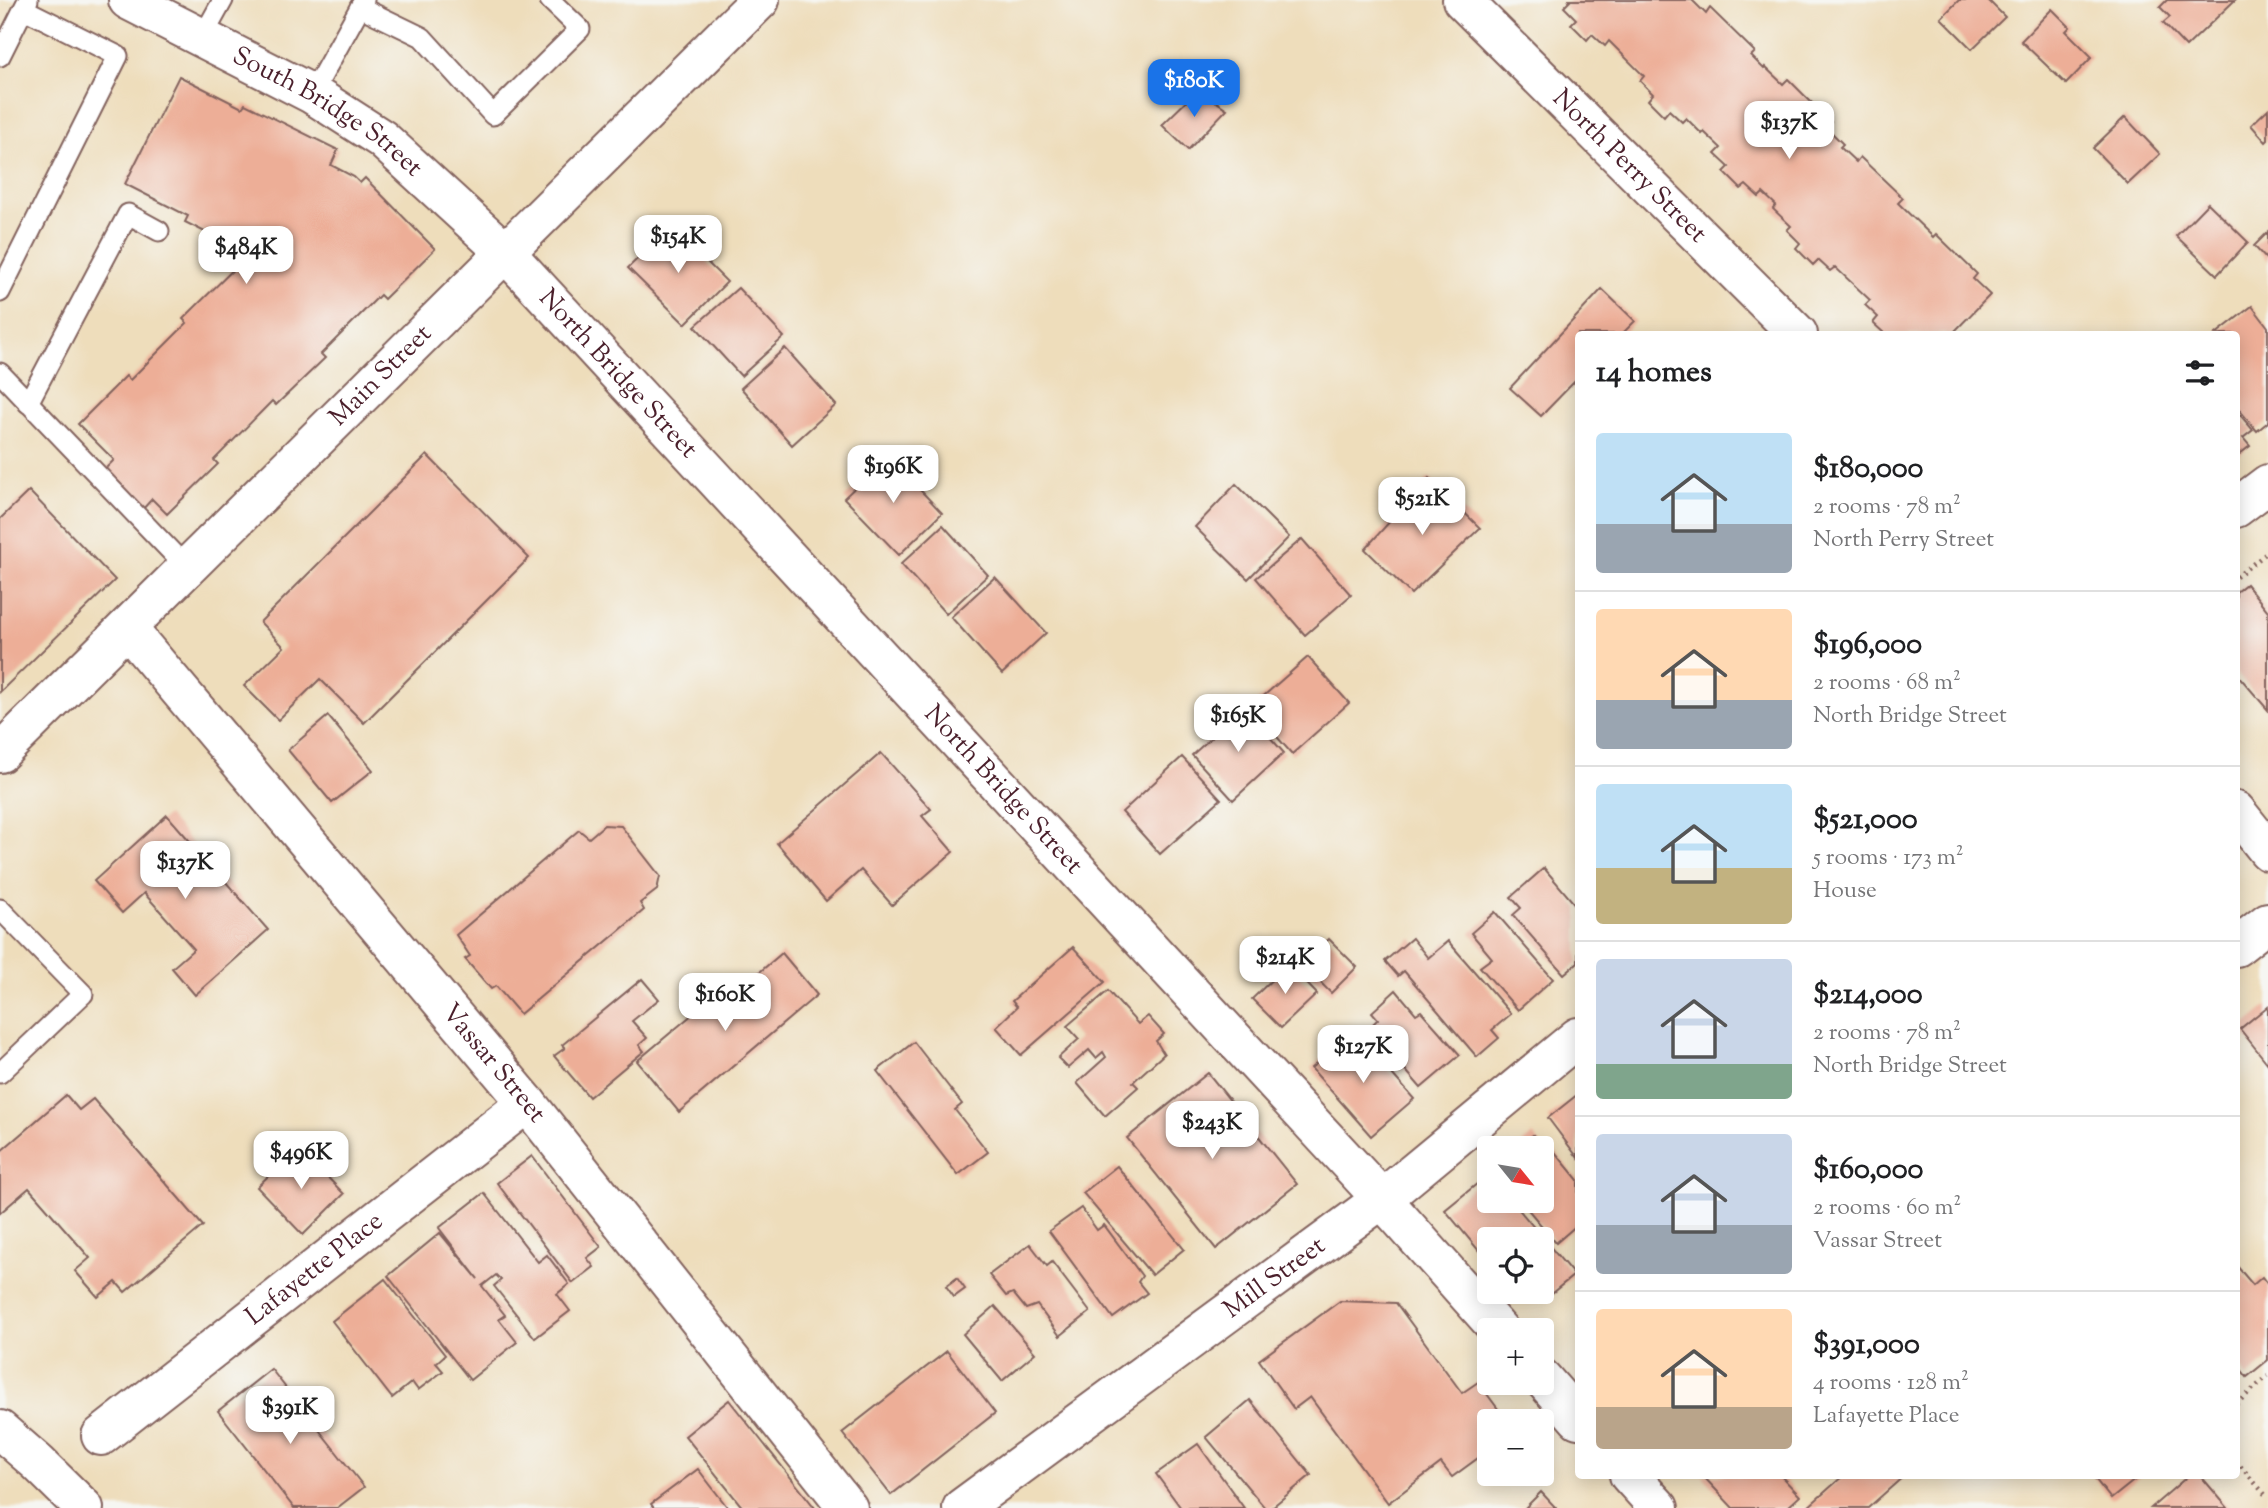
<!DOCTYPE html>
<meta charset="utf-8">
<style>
:root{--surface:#fff;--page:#f2f2f2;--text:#202124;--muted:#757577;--line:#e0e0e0;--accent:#1a73e8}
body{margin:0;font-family:"Sorts Mill Goudy",serif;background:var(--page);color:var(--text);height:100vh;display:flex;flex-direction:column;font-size:26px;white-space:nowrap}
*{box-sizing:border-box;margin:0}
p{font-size:23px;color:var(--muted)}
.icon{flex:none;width:38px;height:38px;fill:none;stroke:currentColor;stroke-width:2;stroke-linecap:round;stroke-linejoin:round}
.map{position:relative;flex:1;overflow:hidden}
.side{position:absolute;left:1575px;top:331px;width:665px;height:1148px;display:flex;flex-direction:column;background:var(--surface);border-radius:7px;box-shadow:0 4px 18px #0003}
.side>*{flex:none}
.needle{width:46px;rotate:120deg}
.fabs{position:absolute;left:1477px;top:1136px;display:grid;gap:14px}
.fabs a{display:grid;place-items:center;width:77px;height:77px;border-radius:7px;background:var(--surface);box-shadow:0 4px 18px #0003;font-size:35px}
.price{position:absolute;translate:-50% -60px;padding:0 16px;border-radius:14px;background:#fff;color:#222;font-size:23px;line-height:46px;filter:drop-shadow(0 2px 4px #0008)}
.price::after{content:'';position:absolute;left:50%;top:42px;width:21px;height:16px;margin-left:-10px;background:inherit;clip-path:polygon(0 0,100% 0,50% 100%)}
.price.selected{background:var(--accent);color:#fff}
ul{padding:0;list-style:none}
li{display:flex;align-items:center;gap:21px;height:175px;padding:0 21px}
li+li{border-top:2px solid var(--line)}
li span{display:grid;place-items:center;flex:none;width:196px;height:140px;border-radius:7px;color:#555}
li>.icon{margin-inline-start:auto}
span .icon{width:84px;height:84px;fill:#fffc;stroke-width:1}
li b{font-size:30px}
h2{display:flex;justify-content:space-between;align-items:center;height:84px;padding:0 21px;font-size:30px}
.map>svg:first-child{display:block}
</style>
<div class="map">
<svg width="2268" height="1508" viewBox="0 0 2268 1508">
<rect width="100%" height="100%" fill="#f6f6f2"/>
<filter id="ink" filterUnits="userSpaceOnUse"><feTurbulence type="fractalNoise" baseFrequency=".0143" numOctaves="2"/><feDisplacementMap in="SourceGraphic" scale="14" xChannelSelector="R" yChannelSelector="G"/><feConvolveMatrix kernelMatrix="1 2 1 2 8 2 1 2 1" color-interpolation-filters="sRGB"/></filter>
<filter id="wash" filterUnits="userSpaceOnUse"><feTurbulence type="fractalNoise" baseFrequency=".00686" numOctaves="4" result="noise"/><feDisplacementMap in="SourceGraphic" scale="28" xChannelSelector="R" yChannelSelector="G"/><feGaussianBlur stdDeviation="1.57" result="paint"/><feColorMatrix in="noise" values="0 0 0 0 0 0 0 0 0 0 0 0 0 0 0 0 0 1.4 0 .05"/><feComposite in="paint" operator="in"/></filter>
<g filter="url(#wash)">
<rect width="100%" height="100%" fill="#edb"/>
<g id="blocks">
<g fill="#edae97">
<polygon points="1568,0 1692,0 1706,14 1710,8 1755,52 1751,56 1764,69 1765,67 1783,84 1788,79 1831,122 1826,127 1843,144 1840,147 1856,162 1860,157 1903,198 1898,203 1933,237 1936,234 1977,274 1973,279 1990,295 1952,334 1885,334 1873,323 1878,317 1865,305 1870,300 1835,267 1830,271 1818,260 1813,265 1796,248 1800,243 1787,230 1791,226 1773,209 1776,205 1763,193 1759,197 1746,185 1741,189 1724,172 1729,167 1715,154 1721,148 1704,132 1702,134 1686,118 1682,122 1669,110 1664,116 1648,100 1653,94 1640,81 1644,76 1609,41 1605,46 1592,34 1587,40 1571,24 1576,19 1564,7 1570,1"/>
<polygon points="1959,0 1988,0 2005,17 1972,49 1941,18"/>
<polygon points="2167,0 2235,0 2186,47 2163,23 2170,17 2160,7"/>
<polygon points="2052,9 2070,27 2066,31 2092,57 2066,84 2021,41"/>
<polygon points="179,76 242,108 245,104 338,150 331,165 354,177 360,183 365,178 435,249 384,299 380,295 321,354 325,358 276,405 272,401 214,460 218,464 167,514 152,499 142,510 103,471 114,460 78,424 126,376 130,380 187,323 183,319 249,254 185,222 188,216 125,184"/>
<polygon points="1198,90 1227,109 1188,150 1162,125"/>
<polygon points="2268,109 2268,140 2266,142 2251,125"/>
<polygon points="2125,117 2160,154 2128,184 2093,148"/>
<polygon points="2208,203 2248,242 2217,275 2176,236"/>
<polygon points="671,226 727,282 685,324 628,268"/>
<polygon points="2268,232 2268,261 2254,246"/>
<polygon points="738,288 784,337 741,376 695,326"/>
<polygon points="1602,289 1635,321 1622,334 1578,334 1578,378 1541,416 1510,388"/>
<polygon points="2252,306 2268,327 2268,422 2257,431 2236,406 2236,334 2216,334"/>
<polygon points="785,348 836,405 792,445 741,388"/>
<polygon points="2236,410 2253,430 2243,438 2250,446 2236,457"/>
<polygon points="427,455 529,558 364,723 320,679 278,720 244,686 284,647 260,622"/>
<polygon points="888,456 942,513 899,555 844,498"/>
<polygon points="1429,478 1480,528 1411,594 1365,549"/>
<polygon points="1236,484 1289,537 1248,579 1195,527"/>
<polygon points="29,491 115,580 0,692 0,519"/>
<polygon points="943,525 988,575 946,614 901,564"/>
<polygon points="1302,539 1351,595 1305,635 1256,578"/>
<polygon points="995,577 1046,633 1002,674 951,617"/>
<polygon points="2246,584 2268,611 2268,710 2236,673 2236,592"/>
<polygon points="1308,657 1349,703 1292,754 1251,707"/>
<polygon points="1244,708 1284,753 1233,800 1192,755"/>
<polygon points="328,716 373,770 332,803 288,750"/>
<polygon points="881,753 931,809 922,816 953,852 892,905 861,870 826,901 777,843"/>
<polygon points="1182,757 1221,799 1160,854 1122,812"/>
<polygon points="167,815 268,930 195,995 172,968 194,949 144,893 122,913 94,881"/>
<polygon points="604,825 621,826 660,876 657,890 640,903 644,910 520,1014 496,986 491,989 465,959 470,956 456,935 579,830 589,838"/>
<polygon points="1544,868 1578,908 1578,962 1564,974 1513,915 1521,908 1511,897"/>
<polygon points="1495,912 1553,979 1518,1010 1480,967 1492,958 1471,933"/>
<polygon points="1412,938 1428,958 1448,941 1511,1014 1492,1030 1499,1038 1477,1057 1404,971 1398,976 1385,961"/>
<polygon points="1329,939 1357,967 1331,993 1303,965"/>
<polygon points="1073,947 1105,982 1021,1055 996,1027 1017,1007 1012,1001"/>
<polygon points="782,953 817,995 679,1112 637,1061 706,1003 714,1011"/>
<polygon points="1288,964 1317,994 1281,1028 1252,999"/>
<polygon points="642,979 659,999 632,1021 647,1038 639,1045 644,1051 589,1097 554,1056 565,1048 562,1045"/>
<polygon points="1396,990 1416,1014 1421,1011 1460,1055 1421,1088 1369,1028 1378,1019 1372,1012"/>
<polygon points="1108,991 1138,1024 1148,1016 1164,1034 1156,1041 1164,1054 1133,1082 1138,1087 1105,1116 1077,1083 1106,1057 1103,1052 1096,1058 1089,1050 1068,1068 1058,1058 1079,1039 1067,1026"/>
<polygon points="2268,1006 2268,1064 2240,1029"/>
<polygon points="1362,1040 1414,1099 1371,1136 1311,1068 1342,1042 1350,1051"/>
<polygon points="914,1042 962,1104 955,1110 988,1152 958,1175 877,1071"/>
<polygon points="1208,1073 1297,1184 1216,1249 1127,1138"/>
<polygon points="1578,1094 1578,1158 1548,1118"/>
<polygon points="66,1095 79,1110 93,1099 203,1226 125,1292 116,1282 98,1297 75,1271 90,1258 29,1188 0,1213 0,1152"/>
<polygon points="1533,1135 1550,1156 1555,1152 1578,1180 1578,1224 1556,1243 1520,1200 1542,1200 1542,1148 1517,1148"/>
<polygon points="298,1147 344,1194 303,1235 257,1187"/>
<polygon points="532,1156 601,1247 587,1258 594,1267 573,1283 497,1183"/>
<polygon points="1117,1166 1184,1249 1152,1275 1083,1193"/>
<polygon points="1489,1174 1489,1200 1511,1200 1574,1275 1547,1297 1542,1290 1542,1239 1489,1239 1489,1263 1445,1210"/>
<polygon points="484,1193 538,1262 547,1255 569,1284 557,1294 570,1311 535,1338 494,1286 501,1280 496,1275 482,1286 505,1315 499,1319 517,1342 470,1380 388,1276 440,1233 478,1279 439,1228"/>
<polygon points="1081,1208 1097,1230 1104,1225 1142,1276 1138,1282 1147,1293 1113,1318 1049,1231"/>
<polygon points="1030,1244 1047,1266 1052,1262 1090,1312 1060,1336 1037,1305 1026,1309 1013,1293 1006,1296 989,1275"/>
<polygon points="2236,1265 2253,1285 2262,1277 2268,1285 2268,1360 2247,1377 2236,1363"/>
<polygon points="957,1278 965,1289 954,1297 946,1286"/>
<polygon points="385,1279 445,1355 436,1363 443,1371 418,1390 412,1382 392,1398 332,1321"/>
<polygon points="1340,1301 1396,1303 1462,1393 1478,1382 1507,1421 1489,1421 1489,1450 1452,1477 1441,1463 1388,1503 1310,1397 1294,1409 1259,1360"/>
<polygon points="995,1306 1035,1353 1002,1381 963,1334"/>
<polygon points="947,1351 995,1413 891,1495 842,1433"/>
<polygon points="271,1369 364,1487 337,1508 294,1508 218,1411"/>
<polygon points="729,1400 815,1508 743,1508 685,1436"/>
<polygon points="1250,1400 1311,1475 1271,1508 1265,1508 1206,1437"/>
<polygon points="1198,1444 1244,1508 1181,1508 1156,1474"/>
<polygon points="698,1469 728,1508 654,1508 651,1504"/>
<polygon points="1702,1475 1780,1475 1800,1496 1787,1508 1733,1508"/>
<polygon points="1844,1475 1905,1475 1868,1508 1807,1508"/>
<polygon points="2092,1475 2141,1475 2111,1499"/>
<polygon points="2189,1475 2200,1475 2228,1508 2151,1508"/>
<polygon points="1541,1492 1556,1508 1525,1508"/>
</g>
</g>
</g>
<g filter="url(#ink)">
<use href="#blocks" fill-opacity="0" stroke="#83625d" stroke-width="2"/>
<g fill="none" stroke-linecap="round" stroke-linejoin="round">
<g stroke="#83625d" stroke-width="23">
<g id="lane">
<polyline points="360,7 422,37 493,115 580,29 550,0"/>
<polyline points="202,38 223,0"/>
<polyline points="0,56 28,0"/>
<polyline points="312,94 364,0"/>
<polyline points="0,292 118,56 24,9"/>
<polyline points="0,373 187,568"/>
<polyline points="28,403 128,214 159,231"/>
<polyline points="0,909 83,994 0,1073"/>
</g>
</g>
<g stroke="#83625d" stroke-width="42">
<g id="street">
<path id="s1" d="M 128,0 L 312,94 L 382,139 L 505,252 L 1382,1199 L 1499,1330"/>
<path id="s2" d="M 1462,0 L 1798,334"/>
<polyline points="2236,508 2268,484"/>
<path id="s3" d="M 127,628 L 527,1103 L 848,1508"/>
<polyline points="2236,811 2268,851"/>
<polyline points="2236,947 2268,922"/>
<polyline points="1542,1378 1578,1419"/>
<path id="s4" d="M 101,1436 L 527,1103"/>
<polyline points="1629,1475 1659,1508"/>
<path id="s5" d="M 962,1508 L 1382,1199 L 1578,1037"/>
</g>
</g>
<g stroke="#83625d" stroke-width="42">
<g id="secondary">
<path id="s6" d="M 0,753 L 760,0"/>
<polyline points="0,1430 38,1463 84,1508"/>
</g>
</g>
<g stroke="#83625d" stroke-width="4.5" stroke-dasharray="2 5" stroke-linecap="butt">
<polyline points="2236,577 2268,552"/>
<polyline points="2236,1404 2268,1376"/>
<polyline points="2236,1461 2268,1498"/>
</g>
<use href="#lane" stroke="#fff" stroke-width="19"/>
<use href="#street" stroke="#fff" stroke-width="38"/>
<use href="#secondary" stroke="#fff" stroke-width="38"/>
</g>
</g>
<g text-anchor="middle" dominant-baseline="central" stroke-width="6" stroke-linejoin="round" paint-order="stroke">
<g font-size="26" fill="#4a1f2b" stroke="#f6f6f2">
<text stroke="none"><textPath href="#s1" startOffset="229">South Bridge Street</textPath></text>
<text stroke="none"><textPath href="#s2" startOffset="236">North Perry Street</textPath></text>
<text stroke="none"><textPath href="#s1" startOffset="623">North Bridge Street</textPath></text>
<text stroke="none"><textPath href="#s6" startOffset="536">Main Street</textPath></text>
<text stroke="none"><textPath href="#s1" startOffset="1190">North Bridge Street</textPath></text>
<text stroke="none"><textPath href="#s3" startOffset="569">Vassar Street</textPath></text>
<text stroke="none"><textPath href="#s4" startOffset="271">Lafayette Place</textPath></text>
<text stroke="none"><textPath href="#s5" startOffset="388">Mill Street</textPath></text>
</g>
</g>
</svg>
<div class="fabs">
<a><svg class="needle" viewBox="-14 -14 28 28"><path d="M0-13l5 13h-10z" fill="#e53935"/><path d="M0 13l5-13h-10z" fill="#757577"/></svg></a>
<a><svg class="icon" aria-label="locate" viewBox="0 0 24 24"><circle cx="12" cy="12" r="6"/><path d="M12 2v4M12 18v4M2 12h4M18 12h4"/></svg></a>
<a>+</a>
<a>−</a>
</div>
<b class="price selected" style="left:1194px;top:119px">$180K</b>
<b class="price" style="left:1789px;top:161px">$137K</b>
<b class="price" style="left:678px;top:275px">$154K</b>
<b class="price" style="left:246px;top:286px">$484K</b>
<b class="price" style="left:893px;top:505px">$196K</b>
<b class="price" style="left:1422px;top:537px">$521K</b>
<b class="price" style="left:1238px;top:754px">$165K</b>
<b class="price" style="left:185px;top:901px">$137K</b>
<b class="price" style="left:1285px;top:996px">$214K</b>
<b class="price" style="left:725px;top:1033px">$160K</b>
<b class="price" style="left:1363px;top:1085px">$127K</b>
<b class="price" style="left:1212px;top:1161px">$243K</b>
<b class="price" style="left:301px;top:1191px">$496K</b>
<b class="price" style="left:290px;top:1446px">$391K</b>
<section class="side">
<h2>14 homes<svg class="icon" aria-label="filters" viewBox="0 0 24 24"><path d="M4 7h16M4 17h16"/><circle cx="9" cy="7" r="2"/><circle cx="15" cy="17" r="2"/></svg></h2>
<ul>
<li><span style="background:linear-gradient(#bfe0f5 65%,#9aa5b1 0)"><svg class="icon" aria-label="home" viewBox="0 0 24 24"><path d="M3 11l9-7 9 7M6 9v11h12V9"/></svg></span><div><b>$180,000</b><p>2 rooms · 78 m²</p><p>North Perry Street</p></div></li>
<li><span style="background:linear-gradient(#ffd9b3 65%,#9aa5b1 0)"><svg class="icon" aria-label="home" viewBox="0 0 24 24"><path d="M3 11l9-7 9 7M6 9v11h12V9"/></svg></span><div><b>$196,000</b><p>2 rooms · 68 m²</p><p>North Bridge Street</p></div></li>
<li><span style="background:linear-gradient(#bfe0f5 60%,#c2b280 0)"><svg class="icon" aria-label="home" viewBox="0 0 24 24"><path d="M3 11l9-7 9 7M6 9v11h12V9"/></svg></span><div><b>$521,000</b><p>5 rooms · 173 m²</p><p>House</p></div></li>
<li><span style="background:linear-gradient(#c9d6e8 75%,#7fa58c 0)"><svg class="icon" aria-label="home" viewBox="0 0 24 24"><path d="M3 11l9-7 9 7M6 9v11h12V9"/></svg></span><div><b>$214,000</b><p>2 rooms · 78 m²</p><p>North Bridge Street</p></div></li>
<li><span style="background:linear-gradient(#c9d6e8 65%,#9aa5b1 0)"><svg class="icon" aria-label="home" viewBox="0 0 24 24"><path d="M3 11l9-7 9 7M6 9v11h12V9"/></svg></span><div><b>$160,000</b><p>2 rooms · 60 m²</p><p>Vassar Street</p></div></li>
<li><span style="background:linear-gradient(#ffd9b3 70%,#b9a48a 0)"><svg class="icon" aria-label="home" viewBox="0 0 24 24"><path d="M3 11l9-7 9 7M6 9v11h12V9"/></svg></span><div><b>$391,000</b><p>4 rooms · 128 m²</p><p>Lafayette Place</p></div></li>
</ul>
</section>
</div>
